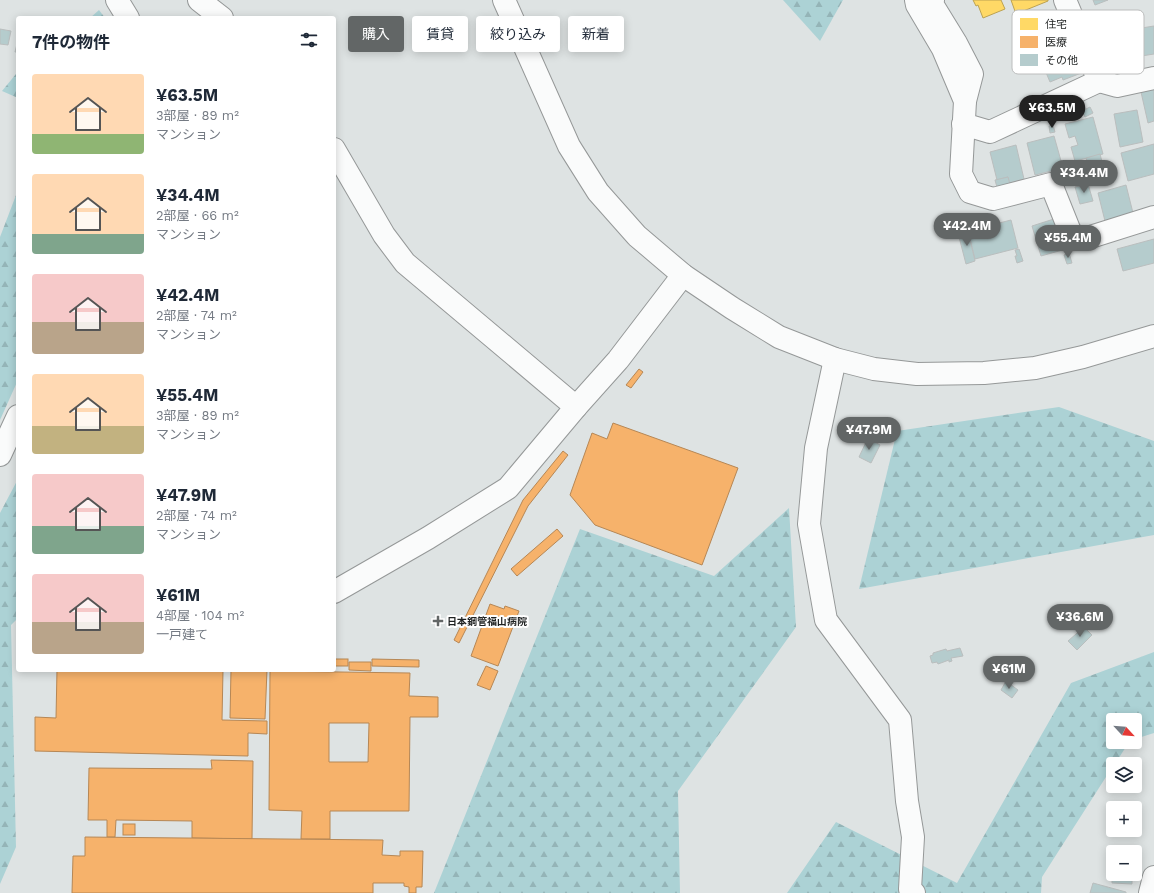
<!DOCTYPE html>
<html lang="ja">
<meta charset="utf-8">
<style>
:root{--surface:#fff;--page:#f2f2f3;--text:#1f2937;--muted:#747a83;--accent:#626666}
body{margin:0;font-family:"Work Sans","Noto Sans JP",sans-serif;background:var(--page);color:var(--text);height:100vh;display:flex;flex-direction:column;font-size:15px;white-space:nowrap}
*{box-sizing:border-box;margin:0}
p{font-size:13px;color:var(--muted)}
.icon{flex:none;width:22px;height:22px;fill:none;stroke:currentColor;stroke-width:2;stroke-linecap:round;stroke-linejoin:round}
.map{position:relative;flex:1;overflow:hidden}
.sheet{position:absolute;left:16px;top:16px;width:320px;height:656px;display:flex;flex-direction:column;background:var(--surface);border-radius:4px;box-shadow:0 2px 10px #0003}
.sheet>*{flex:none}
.banner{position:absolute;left:348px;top:16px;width:380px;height:36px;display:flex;gap:8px}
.needle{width:26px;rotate:116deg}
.controls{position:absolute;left:1106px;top:713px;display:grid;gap:8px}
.controls a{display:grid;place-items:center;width:36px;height:36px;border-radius:4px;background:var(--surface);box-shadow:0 2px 10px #0003;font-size:20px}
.price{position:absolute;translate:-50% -34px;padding:0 9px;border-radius:14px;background:var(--accent);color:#fff;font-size:13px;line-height:26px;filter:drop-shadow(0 1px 2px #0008)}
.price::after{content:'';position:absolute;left:50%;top:24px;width:12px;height:9px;margin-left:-6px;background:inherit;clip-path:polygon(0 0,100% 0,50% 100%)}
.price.on{background:#222;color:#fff}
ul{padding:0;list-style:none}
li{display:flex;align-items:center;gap:12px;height:100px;padding:0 16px}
li span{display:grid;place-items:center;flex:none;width:112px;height:80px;border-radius:4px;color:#555}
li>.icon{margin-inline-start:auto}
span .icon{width:48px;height:48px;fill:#fffc;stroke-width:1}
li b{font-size:17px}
h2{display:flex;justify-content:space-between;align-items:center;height:48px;padding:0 16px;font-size:17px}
.tag{padding:0 14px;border-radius:4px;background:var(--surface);box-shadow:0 2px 10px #0003;font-size:14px;line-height:36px}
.tag.on{background:var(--accent);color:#fff}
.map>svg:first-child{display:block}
</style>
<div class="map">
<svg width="1154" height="893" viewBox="0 0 1154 893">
<defs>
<pattern id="forest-firs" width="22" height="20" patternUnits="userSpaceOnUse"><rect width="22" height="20" fill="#acd2d5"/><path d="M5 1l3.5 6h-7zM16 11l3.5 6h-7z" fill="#94b4b7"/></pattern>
</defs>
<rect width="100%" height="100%" fill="#dee3e3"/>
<g fill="url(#forest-firs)">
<polygon points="783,0 843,0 820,41"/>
<polygon points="99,10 105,18 90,18"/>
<polygon points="18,73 18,98 2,91 16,74"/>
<polygon points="18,190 18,380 0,420 0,237"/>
<polygon points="1059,407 1154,441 1154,535 859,589 897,431"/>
<polygon points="18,479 18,618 11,625 16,847 0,884 0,513"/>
<polygon points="789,508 796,627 678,791 680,893 434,893 580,529 714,576"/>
<polygon points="1154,652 1154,733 1135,739 1135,720 1113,720 1113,742 1129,742 1115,764 1113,764 1113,766 1042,877 1041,893 787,893 836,822 957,883 1071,683"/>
</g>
<g fill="#ffd966" stroke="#bca252">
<polygon points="973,0 1001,0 1005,9 983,18 978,5 976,6"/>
<polygon points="1011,0 1048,0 1048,1 1016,14"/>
</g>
<g fill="#f6b26b" stroke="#b68755" fill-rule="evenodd">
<polygon points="639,369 643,372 631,388 626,385"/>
<polygon points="613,423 738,468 702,565 595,525 570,495 592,433 607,439"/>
<polygon points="563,451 568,455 528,506 459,643 454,640 523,500"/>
<polygon points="557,529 563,536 517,576 511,569"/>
<polygon points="490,604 504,609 505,606 519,611 498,666 471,656"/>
<rect x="334" y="659" width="14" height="7"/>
<polygon points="372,659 419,660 419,667 372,666"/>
<polygon points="349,662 371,662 371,671 349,670"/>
<polygon points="486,666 498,671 490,690 477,685"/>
<polygon points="57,670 223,670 222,720 267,721 267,734 248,733 248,756 35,751 35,717 56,718"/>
<polygon points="231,670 267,670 265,719 230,718"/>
<path d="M 270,671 L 410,673 L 409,696 L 438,697 L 438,717 L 410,717 L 409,811 L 330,811 L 330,839 L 301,839 L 302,811 L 269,810 ZM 329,723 L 369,723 L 368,762 L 329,762 Z"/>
<polygon points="211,760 253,761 252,839 192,838 192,821 116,820 115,837 107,837 107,820 88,820 89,768 212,769"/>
<rect x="123" y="824" width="12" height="11"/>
<polygon points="85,837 383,840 382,855 400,856 400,851 423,851 422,887 416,887 416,893 409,893 409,887 404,886 404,883 373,883 373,893 72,893 73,856 85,856"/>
</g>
<g fill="#b5cccd" stroke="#babebe">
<polygon points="1093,0 1108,0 1095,5"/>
<polygon points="1154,26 1154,54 1135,57 1134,45 1131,45 1129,30"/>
<polygon points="0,29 11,31 8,45 0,44"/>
<polygon points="18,40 18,52 15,52"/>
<polygon points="1072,44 1084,72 1063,80 1062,77 1050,82 1040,58"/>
<polygon points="1154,89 1154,121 1148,123 1141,92"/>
<polygon points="1090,107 1093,113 1085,117 1082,111"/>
<polygon points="1137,110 1143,142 1120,147 1114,114"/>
<polygon points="1093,117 1103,154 1075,161 1071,147 1078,145 1075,136 1069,138 1065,124"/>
<polygon points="1053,125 1055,132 1050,133 1049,126"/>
<polygon points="1054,136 1063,168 1035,175 1027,143"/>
<polygon points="1154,144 1154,174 1128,181 1121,153"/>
<polygon points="1016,145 1024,179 1009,183 1008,177 997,180 990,152"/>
<polygon points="1100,154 1106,177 1092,181 1086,158"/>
<polygon points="1008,177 1011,188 998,191 995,180"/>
<polygon points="1088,184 1093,201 1080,204 1075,187"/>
<polygon points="1126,185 1134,217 1106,225 1098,193"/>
<polygon points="1057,218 1066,249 1041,256 1032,226"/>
<polygon points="1011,220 1018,248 975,259 968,231"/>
<polygon points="968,231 975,261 966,264 958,233"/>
<polygon points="1154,239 1154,263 1123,271 1117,249"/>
<polygon points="1019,249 1023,261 1017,263 1015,256 1017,256 1015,250"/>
<polygon points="1069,253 1072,263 1067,264 1064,255"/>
<polygon points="868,438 880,445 871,463 859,457"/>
<polygon points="1095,619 1099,622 1094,628 1090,624"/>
<polygon points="1084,627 1092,635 1077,650 1068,641"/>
<polygon points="960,648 963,656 951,658 952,661 949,662 949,660 938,664 937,662 932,663 930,656 933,655 933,653 946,649 947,651"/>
<polygon points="1006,681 1018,690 1012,698 1001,690"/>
<polygon points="1112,869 1113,874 1132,874 1132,884 1112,883"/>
<polygon points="1093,883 1126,892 1126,893 1090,893"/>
</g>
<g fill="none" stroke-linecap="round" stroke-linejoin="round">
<g stroke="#959898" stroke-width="24">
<g id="minor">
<polyline points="117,0 128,18"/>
<polyline points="199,0 222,18"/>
<polyline points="504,0 569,146 598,192 637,236 683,275 732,308 779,337 835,359 874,369 917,374 984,373 1035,368 1083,357 1154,336"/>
<polyline points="916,0 917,5 943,49 965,101 961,174 970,192 993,199 1051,184 1071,234 1084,239 1154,217"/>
<polyline points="933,0 932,4 956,43 972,74 965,101"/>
<polyline points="1099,81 1117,86 1154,78"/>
<polyline points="963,124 990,132 1099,81 1065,0"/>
<polyline points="334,149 384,235 405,263 576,407"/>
<polyline points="835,359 816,448 809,524 826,620 900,720 907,801 913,837 910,889 914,893"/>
<polyline points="0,455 18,416"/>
<polyline points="334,592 428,538 508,488 576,407 618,360 683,275"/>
<polyline points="1150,893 1154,877"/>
</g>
</g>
<use href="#minor" stroke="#fafbfb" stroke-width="22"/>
</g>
<path fill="#626666" stroke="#fff" stroke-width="1.5" d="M436 615h4v4h4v4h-4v4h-4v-4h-4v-4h4z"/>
<g text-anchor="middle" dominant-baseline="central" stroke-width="4" stroke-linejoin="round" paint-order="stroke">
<g font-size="10" font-weight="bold" fill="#1f2222" stroke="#fff" text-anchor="start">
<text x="447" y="621">日本鋼管福山病院</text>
</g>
</g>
<rect x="1012" y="10" width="132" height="64" rx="6" fill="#fff" stroke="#bcbdbd" stroke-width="1"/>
<rect x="1020" y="18" width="18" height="12" fill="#ffd966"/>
<rect x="1020" y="36" width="18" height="12" fill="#f6b26b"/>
<rect x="1020" y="54" width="18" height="12" fill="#b5cccd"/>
<g font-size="11" fill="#1f2222">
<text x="1045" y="28">住宅</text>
<text x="1045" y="46">医療</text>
<text x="1045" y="64">その他</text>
</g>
</svg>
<div class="controls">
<a><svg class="needle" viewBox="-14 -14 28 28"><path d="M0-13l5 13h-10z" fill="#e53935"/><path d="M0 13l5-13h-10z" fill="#747a83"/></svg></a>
<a><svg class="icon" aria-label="layers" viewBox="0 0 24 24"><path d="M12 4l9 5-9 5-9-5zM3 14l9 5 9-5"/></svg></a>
<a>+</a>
<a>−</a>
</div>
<b class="price on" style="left:1052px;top:129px">¥63.5M</b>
<b class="price" style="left:1084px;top:194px">¥34.4M</b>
<b class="price" style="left:967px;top:247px">¥42.4M</b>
<b class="price" style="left:1068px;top:259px">¥55.4M</b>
<b class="price" style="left:869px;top:451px">¥47.9M</b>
<b class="price" style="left:1080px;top:638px">¥36.6M</b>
<b class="price" style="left:1009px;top:690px">¥61M</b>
<div class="banner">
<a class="tag on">購入</a>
<a class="tag">賃貸</a>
<a class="tag">絞り込み</a>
<a class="tag">新着</a>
</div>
<section class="sheet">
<h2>7件の物件<svg class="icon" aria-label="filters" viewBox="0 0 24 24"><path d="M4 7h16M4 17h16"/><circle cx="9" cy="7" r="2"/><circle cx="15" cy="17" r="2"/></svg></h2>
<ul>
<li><span style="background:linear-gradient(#ffd9b3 75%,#8fb573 0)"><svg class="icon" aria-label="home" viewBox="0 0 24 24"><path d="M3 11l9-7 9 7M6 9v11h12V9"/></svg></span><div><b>¥63.5M</b><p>3部屋 · 89 m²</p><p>マンション</p></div></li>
<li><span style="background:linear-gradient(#ffd9b3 75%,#7fa58c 0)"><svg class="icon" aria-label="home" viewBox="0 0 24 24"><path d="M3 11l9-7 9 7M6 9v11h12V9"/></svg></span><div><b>¥34.4M</b><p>2部屋 · 66 m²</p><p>マンション</p></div></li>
<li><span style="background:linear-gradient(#f6c9c9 60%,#b9a48a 0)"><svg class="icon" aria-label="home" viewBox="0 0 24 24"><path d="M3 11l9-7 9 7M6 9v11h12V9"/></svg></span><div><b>¥42.4M</b><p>2部屋 · 74 m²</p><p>マンション</p></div></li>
<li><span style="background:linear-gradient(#ffd9b3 65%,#c2b280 0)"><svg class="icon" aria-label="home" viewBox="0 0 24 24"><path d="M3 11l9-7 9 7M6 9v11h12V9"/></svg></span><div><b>¥55.4M</b><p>3部屋 · 89 m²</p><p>マンション</p></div></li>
<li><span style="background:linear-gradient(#f6c9c9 65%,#7fa58c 0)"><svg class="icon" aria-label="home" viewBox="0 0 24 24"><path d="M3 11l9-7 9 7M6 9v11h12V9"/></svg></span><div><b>¥47.9M</b><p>2部屋 · 74 m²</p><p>マンション</p></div></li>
<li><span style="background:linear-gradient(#f6c9c9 60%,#b9a48a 0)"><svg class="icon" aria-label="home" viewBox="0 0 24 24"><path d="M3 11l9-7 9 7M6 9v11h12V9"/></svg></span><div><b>¥61M</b><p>4部屋 · 104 m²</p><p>一戸建て</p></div></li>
</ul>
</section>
</div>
